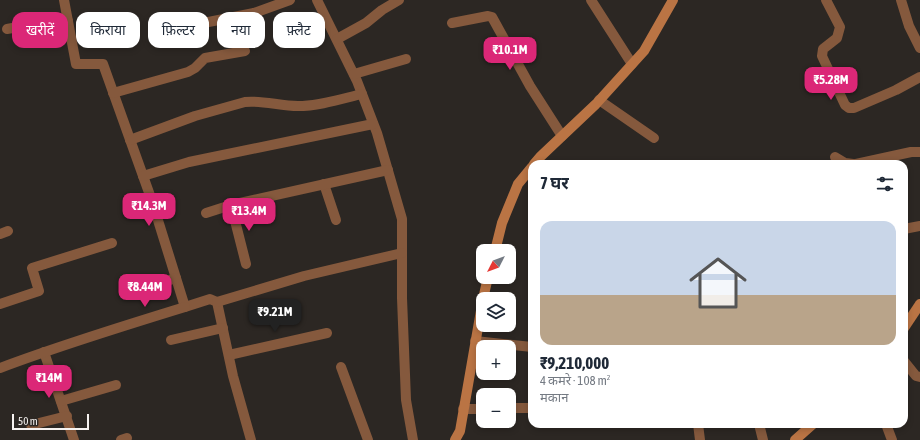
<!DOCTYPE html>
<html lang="hi">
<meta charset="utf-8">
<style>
:root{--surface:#fff;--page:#f2f2f3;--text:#1f2937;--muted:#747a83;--line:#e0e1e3;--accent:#db2777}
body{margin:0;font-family:"Asap Condensed","Noto Sans Devanagari",sans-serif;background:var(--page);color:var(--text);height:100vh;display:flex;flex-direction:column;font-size:15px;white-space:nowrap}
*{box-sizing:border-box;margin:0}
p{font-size:13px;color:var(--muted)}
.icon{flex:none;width:22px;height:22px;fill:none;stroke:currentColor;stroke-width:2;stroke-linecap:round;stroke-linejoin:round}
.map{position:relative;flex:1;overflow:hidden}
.panel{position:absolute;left:528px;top:160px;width:380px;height:268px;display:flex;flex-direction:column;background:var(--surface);border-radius:12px;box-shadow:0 2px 6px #0003}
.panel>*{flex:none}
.hud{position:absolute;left:12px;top:12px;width:380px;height:36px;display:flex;gap:8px}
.needle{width:26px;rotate:228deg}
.fabs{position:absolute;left:476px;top:244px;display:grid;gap:8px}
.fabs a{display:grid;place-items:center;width:40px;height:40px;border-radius:8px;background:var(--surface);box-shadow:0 2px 6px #0003;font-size:20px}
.scale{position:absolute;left:12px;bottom:10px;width:77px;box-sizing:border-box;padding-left:4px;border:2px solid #f6f2f0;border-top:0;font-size:11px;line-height:14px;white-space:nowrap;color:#f6f2f0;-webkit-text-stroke:3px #2c2723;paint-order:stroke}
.price{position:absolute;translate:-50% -34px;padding:0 9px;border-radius:8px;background:var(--accent);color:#fff;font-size:13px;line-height:26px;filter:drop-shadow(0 1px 2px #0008)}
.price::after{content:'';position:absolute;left:50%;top:24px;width:12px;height:9px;margin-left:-6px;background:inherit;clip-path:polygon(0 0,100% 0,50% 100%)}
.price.on{background:#222;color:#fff}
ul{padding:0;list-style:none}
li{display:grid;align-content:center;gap:8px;height:212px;padding:0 12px}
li+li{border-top:1px solid var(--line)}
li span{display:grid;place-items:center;height:124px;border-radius:12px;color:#555}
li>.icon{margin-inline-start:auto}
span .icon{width:72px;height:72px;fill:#fffc;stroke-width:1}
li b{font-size:17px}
h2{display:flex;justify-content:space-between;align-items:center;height:48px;padding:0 12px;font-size:17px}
.chip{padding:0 14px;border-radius:12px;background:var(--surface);box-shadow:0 2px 6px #0003;font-size:14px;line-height:36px}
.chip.on{background:var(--accent);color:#fff}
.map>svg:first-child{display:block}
</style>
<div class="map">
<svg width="920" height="440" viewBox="0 0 920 440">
<rect width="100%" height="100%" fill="#2c2723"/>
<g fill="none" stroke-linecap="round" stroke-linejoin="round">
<g stroke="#85593d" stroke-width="10">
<polyline points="64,0 76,64 103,64 152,201 185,307 210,299 217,302 233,376 251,440"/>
<polyline points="317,0 357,81 377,133 402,219 402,298 406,400 413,440"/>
<polyline points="591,0 632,64"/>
<polyline points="826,0 840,27 837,38 823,49 822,56 845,105 849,108 854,108 896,90 920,77"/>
<polyline points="901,0 909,26 920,48"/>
<polyline points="452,23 488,16 492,17 530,86 562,136"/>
<polyline points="7,29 40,23 68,21"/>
<polyline points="168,30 254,13 290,0"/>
<polyline points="337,39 366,23 382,10 399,0"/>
<polyline points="354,74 406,59"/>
<polyline points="113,93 188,72 195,68 205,58 245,51"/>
<polyline points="599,100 654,138"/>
<path d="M 130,140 L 195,116 L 245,102 C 262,100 280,106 298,106 C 319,106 341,99 362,94"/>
<polyline points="835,157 845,163 853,164"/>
<polyline points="856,164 911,152 920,152"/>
<polyline points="143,176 189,162 373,124"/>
<polyline points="324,184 336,220"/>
<polyline points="231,205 246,264"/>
<polyline points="206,213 231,205 388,170"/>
<polyline points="904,229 920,226"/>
<polyline points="0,234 8,231"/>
<polyline points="135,291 176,278"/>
<polyline points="217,302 304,276 402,253"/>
<polyline points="0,304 39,291 32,268 112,243"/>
<polyline points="171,340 223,328"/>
<polyline points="475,341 532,347"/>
<polyline points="44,352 74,440"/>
<polyline points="229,355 327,333"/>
<polyline points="904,361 916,376 920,377"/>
<polyline points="341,367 368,440"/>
<path d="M 0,368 C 61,345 123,326 185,307"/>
<polyline points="61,401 116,385"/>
<polyline points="509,408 530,408"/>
<polyline points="463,409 483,409"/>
<polyline points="698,424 700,440"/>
<polyline points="759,424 763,440"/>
<polyline points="886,424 892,440"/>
<polyline points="31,425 67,416"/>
<polyline points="121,440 127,438"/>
</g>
<g stroke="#ba7444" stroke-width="10">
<polyline points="534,164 540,157 596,104 644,51 673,0"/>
<polyline points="495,251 502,223 518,184 532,167"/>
<polyline points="904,328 920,304"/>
<polyline points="455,440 460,431 483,299 488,277"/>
<polyline points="795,440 813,424"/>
</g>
</g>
</svg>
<div class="fabs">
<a><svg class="needle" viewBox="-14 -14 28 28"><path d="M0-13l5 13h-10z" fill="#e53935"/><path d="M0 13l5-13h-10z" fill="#747a83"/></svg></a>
<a><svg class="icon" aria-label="layers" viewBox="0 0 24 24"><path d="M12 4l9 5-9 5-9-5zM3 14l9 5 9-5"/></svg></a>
<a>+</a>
<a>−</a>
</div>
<div class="scale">50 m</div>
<b class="price" style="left:510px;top:71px">₹10.1M</b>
<b class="price" style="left:831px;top:101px">₹5.28M</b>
<b class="price" style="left:149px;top:227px">₹14.3M</b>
<b class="price" style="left:249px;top:232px">₹13.4M</b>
<b class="price" style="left:145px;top:308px">₹8.44M</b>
<b class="price on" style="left:275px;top:333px">₹9.21M</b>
<b class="price" style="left:49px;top:399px">₹14M</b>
<div class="hud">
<a class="chip on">खरीदें</a>
<a class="chip">किराया</a>
<a class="chip">फ़िल्टर</a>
<a class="chip">नया</a>
<a class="chip">फ़्लैट</a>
</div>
<section class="panel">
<h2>7 घर<svg class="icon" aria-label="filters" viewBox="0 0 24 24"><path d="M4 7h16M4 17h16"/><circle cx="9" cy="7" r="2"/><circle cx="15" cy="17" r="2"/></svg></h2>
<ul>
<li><span style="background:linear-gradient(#c9d6e8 60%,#b9a48a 0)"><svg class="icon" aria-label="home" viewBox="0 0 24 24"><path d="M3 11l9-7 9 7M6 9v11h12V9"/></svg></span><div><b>₹9,210,000</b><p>4 कमरे · 108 m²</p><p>मकान</p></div></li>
</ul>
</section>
</div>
